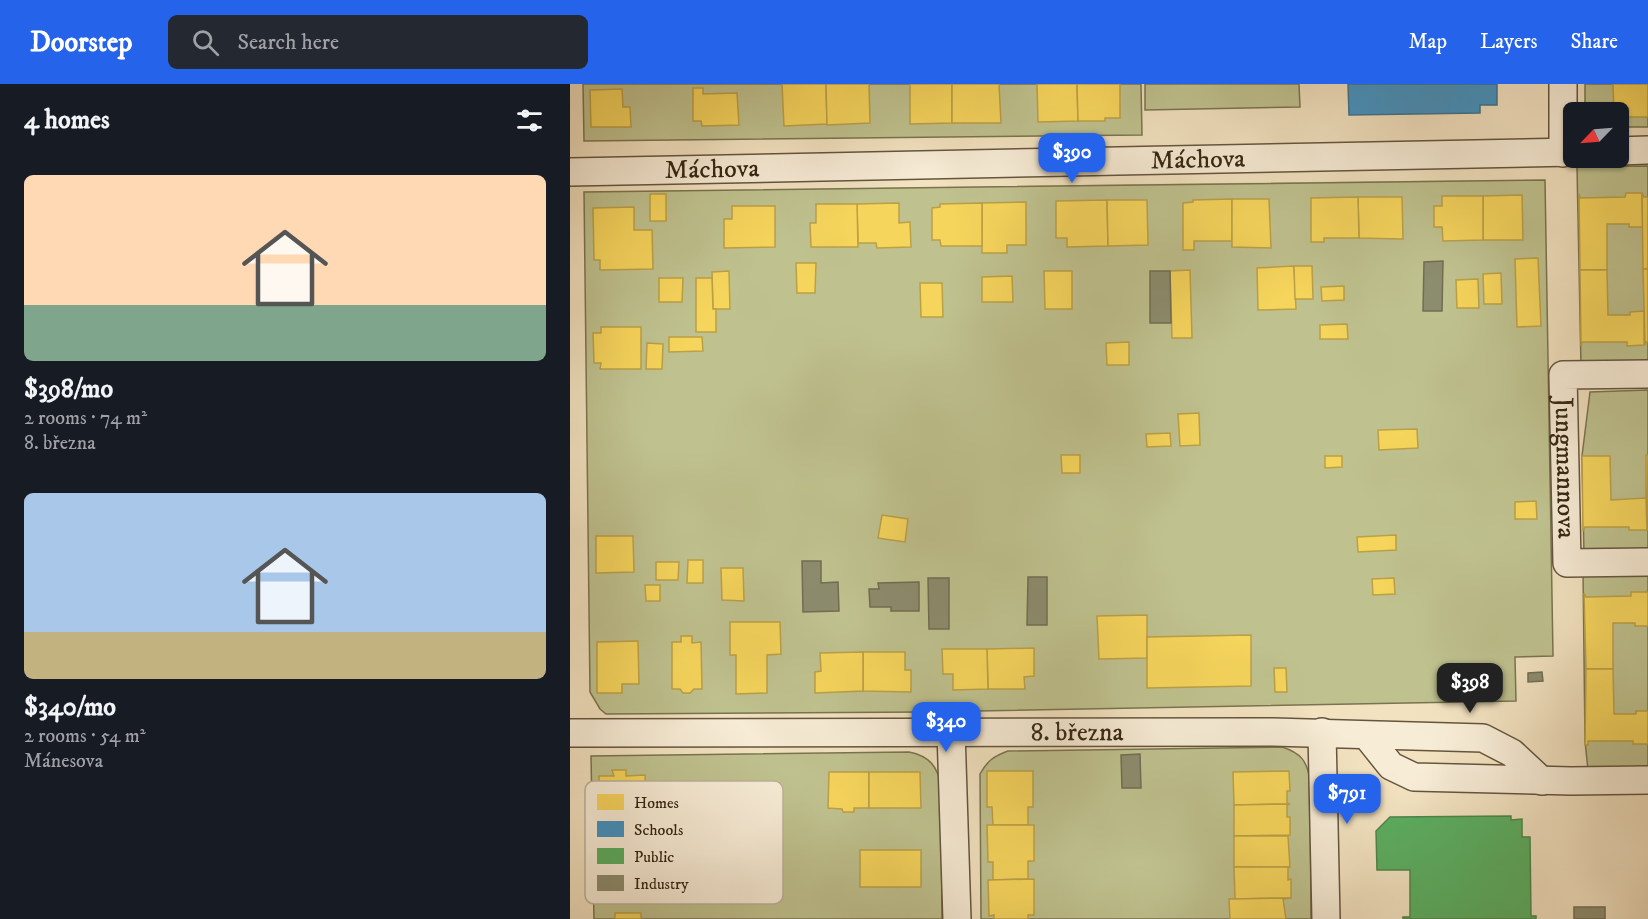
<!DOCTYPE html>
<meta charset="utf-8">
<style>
:root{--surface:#171b24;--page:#242831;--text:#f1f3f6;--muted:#9ea1a6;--accent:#2563eb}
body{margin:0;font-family:"IM FELL DW Pica",serif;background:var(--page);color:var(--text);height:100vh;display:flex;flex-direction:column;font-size:22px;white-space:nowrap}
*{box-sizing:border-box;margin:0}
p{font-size:20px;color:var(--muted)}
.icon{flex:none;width:33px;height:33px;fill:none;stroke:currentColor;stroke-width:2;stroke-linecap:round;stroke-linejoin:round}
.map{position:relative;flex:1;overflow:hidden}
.panel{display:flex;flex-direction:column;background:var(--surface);width:570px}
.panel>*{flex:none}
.needle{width:39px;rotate:245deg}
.controls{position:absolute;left:993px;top:18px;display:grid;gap:12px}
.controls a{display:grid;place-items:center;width:66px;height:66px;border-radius:9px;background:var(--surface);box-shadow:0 2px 4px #0004;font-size:30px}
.price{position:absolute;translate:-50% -51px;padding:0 14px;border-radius:12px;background:var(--accent);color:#fff;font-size:20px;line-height:39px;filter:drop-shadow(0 2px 3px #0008)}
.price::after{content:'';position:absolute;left:50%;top:36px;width:18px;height:14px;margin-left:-9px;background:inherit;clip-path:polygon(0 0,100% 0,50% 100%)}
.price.active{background:#222;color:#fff}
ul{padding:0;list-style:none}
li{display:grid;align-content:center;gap:12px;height:318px;padding:0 24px}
li span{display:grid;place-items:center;height:186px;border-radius:9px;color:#555}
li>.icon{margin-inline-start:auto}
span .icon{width:108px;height:108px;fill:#fffc;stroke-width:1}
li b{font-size:26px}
h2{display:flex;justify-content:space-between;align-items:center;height:72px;padding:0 24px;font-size:26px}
header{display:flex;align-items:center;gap:36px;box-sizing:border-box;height:84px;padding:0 30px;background:var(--accent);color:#fff}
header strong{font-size:28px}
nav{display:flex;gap:33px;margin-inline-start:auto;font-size:21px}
.search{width:420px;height:54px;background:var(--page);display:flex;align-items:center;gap:15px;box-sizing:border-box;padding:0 21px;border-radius:9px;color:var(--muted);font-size:22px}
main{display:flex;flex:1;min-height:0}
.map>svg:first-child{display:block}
</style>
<header>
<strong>Doorstep</strong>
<div class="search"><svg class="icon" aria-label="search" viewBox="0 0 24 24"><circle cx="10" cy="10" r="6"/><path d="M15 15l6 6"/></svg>Search here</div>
<nav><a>Map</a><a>Layers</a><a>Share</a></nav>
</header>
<main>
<section class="panel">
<h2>4 homes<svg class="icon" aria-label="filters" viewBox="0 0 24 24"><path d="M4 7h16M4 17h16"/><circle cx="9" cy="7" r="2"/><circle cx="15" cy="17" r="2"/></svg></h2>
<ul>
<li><span style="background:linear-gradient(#ffd9b3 70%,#7fa58c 0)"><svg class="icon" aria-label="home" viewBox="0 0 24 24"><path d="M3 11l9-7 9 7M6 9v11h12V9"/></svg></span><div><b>$398/mo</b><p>2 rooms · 74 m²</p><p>8. března</p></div></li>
<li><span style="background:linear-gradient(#a9c7e8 75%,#c2b280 0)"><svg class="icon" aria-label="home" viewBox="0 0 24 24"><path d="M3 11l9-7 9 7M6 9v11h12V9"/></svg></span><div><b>$340/mo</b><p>2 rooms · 54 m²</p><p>Mánesova</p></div></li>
</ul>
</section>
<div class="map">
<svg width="1078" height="835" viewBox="0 0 1078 835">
<rect width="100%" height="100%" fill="#f2e2c0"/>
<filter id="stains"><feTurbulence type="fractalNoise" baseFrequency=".00333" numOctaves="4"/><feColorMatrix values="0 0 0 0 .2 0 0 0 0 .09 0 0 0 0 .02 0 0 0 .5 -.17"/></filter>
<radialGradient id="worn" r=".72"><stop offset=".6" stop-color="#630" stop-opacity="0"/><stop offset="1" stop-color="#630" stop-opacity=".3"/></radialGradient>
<g fill="#bfc28f" stroke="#7a7450" stroke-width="1.5">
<polygon points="13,0 571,0 572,51 14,57"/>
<polygon points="575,0 729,0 730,23 575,26"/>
<polygon points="1015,0 1078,0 1078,43 1049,43 1048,28 1015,28"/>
<polygon points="1078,82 1078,281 1011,283 1007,83"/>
<path d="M 975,96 L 983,572 L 945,573 L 946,617 L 355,628 L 36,630 L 30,625 L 20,608 L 14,108 C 334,104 654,98 975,96 Z"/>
<polygon points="1078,306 1078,469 1014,471 1012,372 1020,308"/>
<polygon points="1078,486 1078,685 1018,686 1015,657 1013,487"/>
<path d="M 712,663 C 731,669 737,677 740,696 L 741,835 L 411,835 L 410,690 C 417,677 424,672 438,667 Z"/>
<path d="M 339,668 C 359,672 368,682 371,703 L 372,835 L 24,835 L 21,672 Z"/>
</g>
<g fill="#f6d55c" stroke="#bca046" stroke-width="1.5">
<polygon points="212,0 256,0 257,40 214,42"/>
<polygon points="256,0 299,0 300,39 257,41"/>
<polygon points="340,0 382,0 382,39 340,40"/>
<polygon points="382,0 429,0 431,39 382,39"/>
<polygon points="467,0 507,0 508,37 468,38"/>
<polygon points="507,0 550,0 550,34 535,34 535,37 508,37"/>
<polygon points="1043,0 1078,0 1078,33 1048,33 1048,28 1044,28"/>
<polygon points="123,4 133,4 133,10 167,9 169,41 132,42 131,37 123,37"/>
<polygon points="52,5 53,23 60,23 61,43 21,43 20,6"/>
<polygon points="1056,109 1072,109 1073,143 1059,143 1059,140 1037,140 1037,186 1010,186 1009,110 1010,114 1055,113"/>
<polygon points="1072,109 1074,113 1078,113 1078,185 1073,185"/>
<rect x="80" y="110" width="16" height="27"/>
<polygon points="952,111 953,156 913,156 913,112"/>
<polygon points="872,112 913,112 913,156 873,157 872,143 864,143 864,122 872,122"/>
<polygon points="788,113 832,113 833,155 789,154"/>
<polygon points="788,113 789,154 754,154 754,158 741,158 741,114"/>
<polygon points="662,115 662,157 624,157 624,166 613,166 613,119 623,118 623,116"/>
<polygon points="662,115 699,115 701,164 662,163"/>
<polygon points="537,116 538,162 497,163 497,154 486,154 486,117"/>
<polygon points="537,116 577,116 578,161 538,162"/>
<polygon points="456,118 456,161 437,161 437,169 412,169 412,119"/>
<polygon points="329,119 329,139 340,138 341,163 307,164 306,159 288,159 287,120"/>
<polygon points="412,119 412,162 371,162 370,156 362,156 362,124 370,123 370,120"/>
<polygon points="246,120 287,120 288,163 241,163 240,139 246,139"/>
<polygon points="162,122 205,122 205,163 154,164 154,135 162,135"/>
<polygon points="64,123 64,146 82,146 83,185 30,186 30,176 24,176 23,124"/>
<polygon points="968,174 971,242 947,243 945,175"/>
<polygon points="226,179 246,179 245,209 227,209"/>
<polygon points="724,182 726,225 688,226 687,184"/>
<polygon points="724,182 742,182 743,215 725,215"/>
<polygon points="1073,185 1078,185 1078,258 1076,258 1075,261"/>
<polygon points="620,186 622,254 602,254 600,187"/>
<polygon points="1010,186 1037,186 1038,231 1060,231 1060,228 1074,227 1074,261 1057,262 1057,258 1012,258 1011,262"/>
<polygon points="159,187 160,225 143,225 142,188"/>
<polygon points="474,187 502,187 502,225 475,225"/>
<polygon points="931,189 932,220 914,220 913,190"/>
<polygon points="442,192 443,218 412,218 412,193"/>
<polygon points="89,194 113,194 112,218 89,218"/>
<polygon points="126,194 142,194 143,225 146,225 146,248 126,248"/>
<polygon points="908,195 909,224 887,224 886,196"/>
<polygon points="350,199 372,199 373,233 351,233"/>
<polygon points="774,202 774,216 752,217 751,203"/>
<polygon points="777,240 778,255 750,255 750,241"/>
<polygon points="31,243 71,243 71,285 30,285 31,279 24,279 23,249 31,249"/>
<polygon points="99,253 132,253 133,267 99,268"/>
<polygon points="559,258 559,281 537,281 536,259"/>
<polygon points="77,259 93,260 92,285 76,285"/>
<polygon points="629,329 630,361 610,362 608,330"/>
<polygon points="847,345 848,364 809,366 808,346"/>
<polygon points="600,349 601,362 577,363 576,350"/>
<polygon points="491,371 510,371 510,389 492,389"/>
<polygon points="1076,371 1078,371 1077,446 1076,414"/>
<polygon points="755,372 772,372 772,383 755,384"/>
<polygon points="1012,372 1040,372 1041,416 1076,414 1077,446 1059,446 1059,443 1015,443 1013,447"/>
<polygon points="966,417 967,435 945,435 945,418"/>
<polygon points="312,431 338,435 335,458 308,454"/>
<polygon points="826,451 826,466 788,468 787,453"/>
<polygon points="26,452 63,452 64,488 26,489"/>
<polygon points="118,476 133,476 133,499 117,499"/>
<polygon points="86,478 109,478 108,496 86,496"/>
<polygon points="151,484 173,484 174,517 152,516"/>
<polygon points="824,494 825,510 803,511 802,495"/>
<polygon points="75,501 90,501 90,517 76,517"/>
<polygon points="1061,508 1078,508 1078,542 1065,542 1065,539 1043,539 1043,585 1016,585 1014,509 1016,513 1061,512"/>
<polygon points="577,531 577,574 529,575 527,532"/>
<polygon points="160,538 210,538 211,570 197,571 197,609 166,610 166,571 160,571"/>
<polygon points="681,551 681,602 577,604 577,553"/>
<polygon points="111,552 122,552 122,559 131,558 132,605 124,605 120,609 113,609 110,605 102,605 102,558 111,558"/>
<polygon points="68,557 69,600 52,600 52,609 27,609 27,558"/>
<polygon points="464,564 464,592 454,593 455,605 418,605 417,565"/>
<polygon points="372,565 417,565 418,605 383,606 383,590 373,590"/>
<polygon points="293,568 335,568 335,586 341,586 341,608 293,607"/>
<polygon points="293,568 293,607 245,609 245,588 251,587 250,569"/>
<polygon points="704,584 716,584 717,608 705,608"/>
<polygon points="1016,585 1043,585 1044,630 1066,630 1066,627 1078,627 1078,660 1063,660 1063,657 1018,657 1018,661 1015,661"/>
<polygon points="42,686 56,686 56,692 75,691 76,728 30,728 29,692 44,692"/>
<polygon points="417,687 463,687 463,723 458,723 458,741 423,741 422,723 417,723"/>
<polygon points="719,687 720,707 717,707 717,719 720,720 664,721 663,688"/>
<polygon points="259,688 299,688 299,724 284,724 284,728 273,728 272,725 258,724"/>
<polygon points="299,688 350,688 351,724 299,724"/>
<polygon points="720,720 717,721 717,733 720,733 720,751 664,752 664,721"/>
<polygon points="417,741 464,741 464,777 458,777 458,795 423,796 423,778 418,778"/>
<polygon points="664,752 718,752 720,783 664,783"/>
<rect x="290" y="766" width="61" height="37"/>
<polygon points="664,783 720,783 718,783 718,796 721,795 721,814 665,815"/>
<polygon points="464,795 464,831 458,831 458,835 424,835 424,831 419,832 418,796"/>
<polygon points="721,814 713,815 716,835 660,835 659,815"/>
<rect x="45" y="829" width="26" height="6"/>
</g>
<polygon fill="#4393c3" stroke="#3e728e" stroke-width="1.5" points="778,0 927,0 927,21 910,21 910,29 779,31"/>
<polygon fill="#5aae61" stroke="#4f8549" stroke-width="1.5" points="941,732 941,736 952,735 952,753 960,753 961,832 966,832 966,835 833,835 833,833 840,833 840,786 807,786 806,747 820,733"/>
<g fill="#8c8c6e" stroke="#726d52" stroke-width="1.5">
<polygon points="873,177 872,227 853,227 854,178"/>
<polygon points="580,187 600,187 601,239 580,239"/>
<polygon points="232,477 251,477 251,499 268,498 269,527 233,528"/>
<polygon points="458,493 477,493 477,541 457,541"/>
<polygon points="358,494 379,494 379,545 359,545"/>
<polygon points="349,498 349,527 321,527 321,523 300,523 299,505 309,505 308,499"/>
<polygon points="972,588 973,597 958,598 958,589"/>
<polygon points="570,670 571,704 552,704 551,671"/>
<rect x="1004" y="823" width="31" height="12"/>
</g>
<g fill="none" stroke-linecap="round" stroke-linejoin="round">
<g stroke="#64553e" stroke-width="30">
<g id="street">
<polyline points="1048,67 1078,66"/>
<polyline points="993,69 993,0"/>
<path id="s1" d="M 0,88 L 1004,68"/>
<path id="s2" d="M 1078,290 L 993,291 L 997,479 L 1078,478"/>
<polyline points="381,647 387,835"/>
<polyline points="752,648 756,835"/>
<path id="s3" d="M 0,649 L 703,648 L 913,654 L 942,669 L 972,697"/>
<polyline points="797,652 821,682 844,693 1001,697 1078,696"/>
</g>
</g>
<use href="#street" stroke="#f7ecd6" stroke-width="27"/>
</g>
<g text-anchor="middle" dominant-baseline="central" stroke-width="6" stroke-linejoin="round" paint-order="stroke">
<g font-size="26" fill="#342612" stroke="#f7ecd6">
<text stroke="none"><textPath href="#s1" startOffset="628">Máchova</textPath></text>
<text stroke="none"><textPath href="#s1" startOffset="142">Máchova</textPath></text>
<text stroke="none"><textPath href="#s2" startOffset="178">Jungmannova</textPath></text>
<text stroke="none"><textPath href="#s3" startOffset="507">8. března</textPath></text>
</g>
</g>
<rect x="15" y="697" width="198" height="123" rx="9" fill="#f7ecd6" stroke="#bcb19b" stroke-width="1.5"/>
<rect x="27" y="710" width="27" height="16" fill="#f6d55c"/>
<rect x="27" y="737" width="27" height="16" fill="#4393c3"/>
<rect x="27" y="764" width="27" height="16" fill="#5aae61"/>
<rect x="27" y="791" width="27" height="16" fill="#8c8c6e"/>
<g font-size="16" fill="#342612">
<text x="64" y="724">Homes</text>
<text x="64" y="751">Schools</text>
<text x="64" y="778">Public</text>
<text x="64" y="805">Industry</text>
</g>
<rect width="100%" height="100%" filter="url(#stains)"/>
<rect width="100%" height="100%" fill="url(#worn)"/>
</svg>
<div class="controls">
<a><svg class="needle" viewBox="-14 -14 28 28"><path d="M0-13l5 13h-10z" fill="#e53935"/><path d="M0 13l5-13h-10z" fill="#9ea1a6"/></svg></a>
</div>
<b class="price" style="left:502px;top:100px">$390</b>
<b class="price active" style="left:900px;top:630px">$398</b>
<b class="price" style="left:376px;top:669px">$340</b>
<b class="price" style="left:777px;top:741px">$791</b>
</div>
</main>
